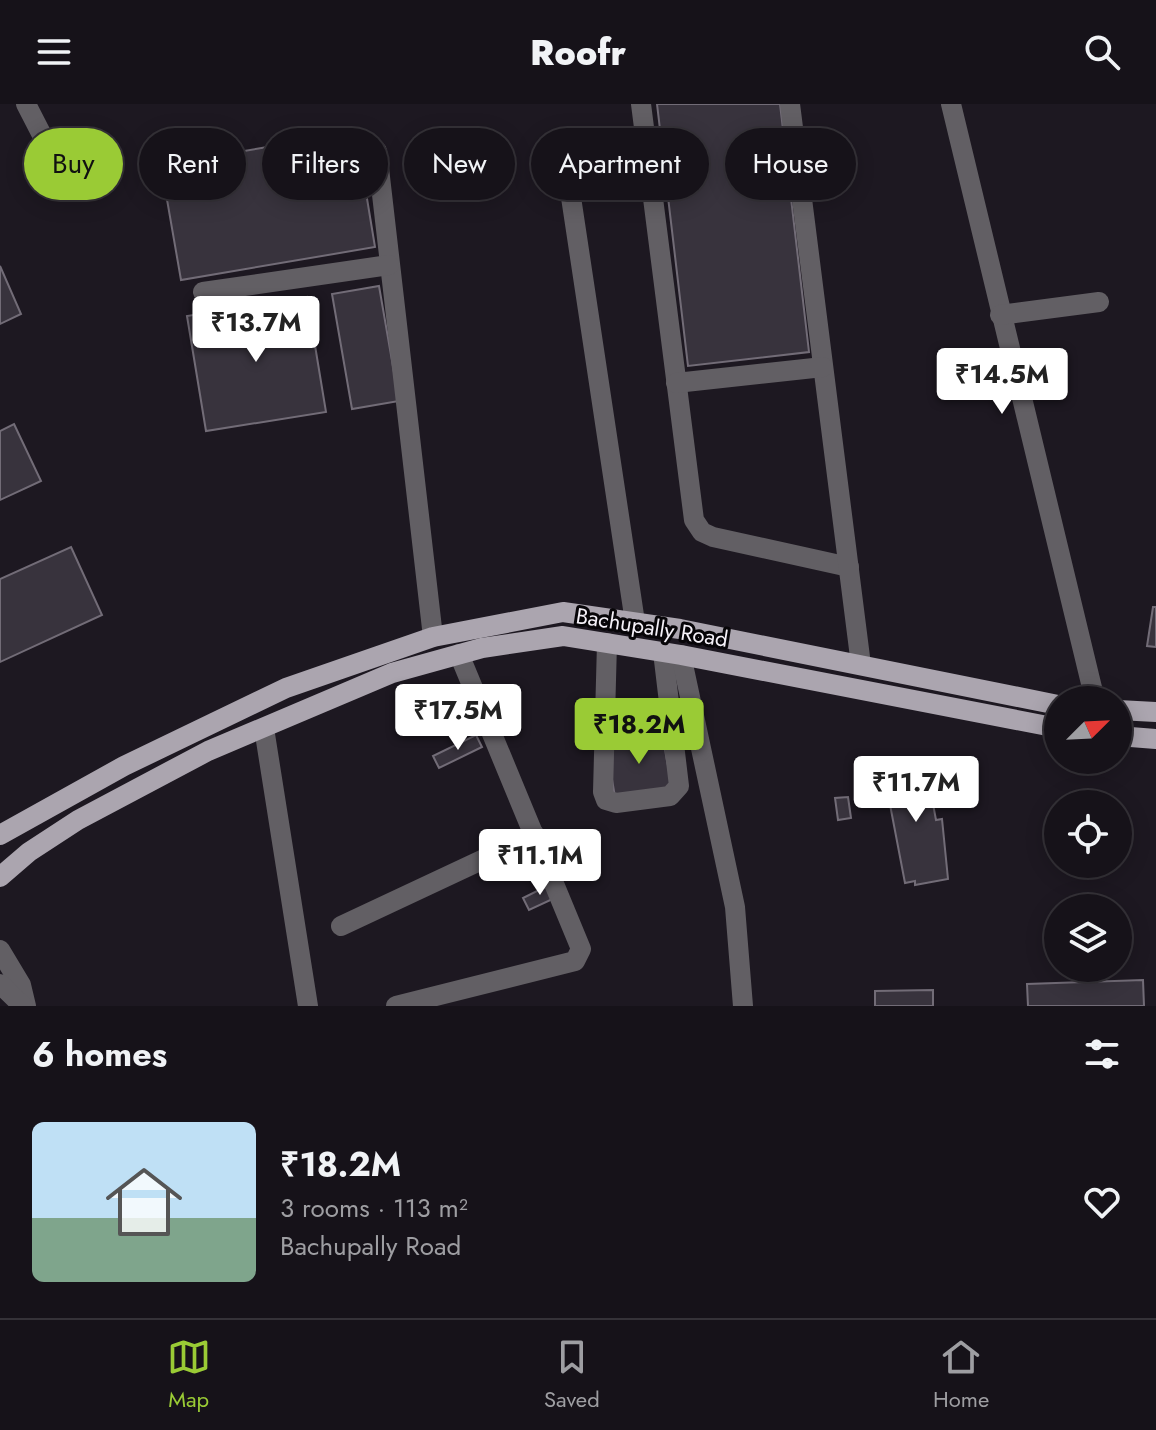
<!DOCTYPE html>
<meta charset="utf-8">
<style>
:root{--surface:#161219;--page:#1f1b22;--text:#f1f3f6;--muted:#9e9ea2;--line:#353238;--accent:#9acb35}
body{margin:0;font-family:Jost,sans-serif;background:var(--page);color:var(--text);height:100vh;display:flex;flex-direction:column;font-size:30px;white-space:nowrap}
*{box-sizing:border-box;margin:0}
p{font-size:26px;color:var(--muted)}
.icon{flex:none;width:44px;height:44px;fill:none;stroke:currentColor;stroke-width:2;stroke-linecap:round;stroke-linejoin:round}
.map{position:relative;height:902px;overflow:hidden}
.panel{display:flex;flex-direction:column;background:var(--surface);flex:1}
.panel>*{flex:none}
.hud{position:absolute;left:24px;top:24px;width:1108px;height:72px;display:flex;gap:16px}
.needle{width:52px;rotate:66deg}
.buttons{position:absolute;left:1044px;top:582px;display:grid;gap:16px}
.buttons a{display:grid;place-items:center;width:88px;height:88px;border-radius:50%;background:var(--surface);box-shadow:0 4px 20px #0003,0 0 0 2px var(--line);font-size:40px}
.price{position:absolute;translate:-50% -68px;padding:0 18px;border-radius:8px;background:#fff;color:#222;font-size:26px;line-height:52px;filter:drop-shadow(0 2px 4px #0008)}
.price::after{content:'';position:absolute;left:50%;top:48px;width:24px;height:18px;margin-left:-12px;background:inherit;clip-path:polygon(0 0,100% 0,50% 100%)}
.price.active{background:var(--accent);color:#111}
ul{padding:0;list-style:none}
li{display:flex;align-items:center;gap:24px;height:200px;padding:0 32px}
li span{display:grid;place-items:center;flex:none;width:224px;height:160px;border-radius:12px;color:#555}
li>.icon{margin-inline-start:auto}
span .icon{width:96px;height:96px;fill:#fffc;stroke-width:1}
li b{font-size:34px}
h2{display:flex;justify-content:space-between;align-items:center;height:96px;padding:0 32px;font-size:34px}
.pill{padding:0 28px;border-radius:36px;background:var(--surface);box-shadow:0 4px 20px #0003,0 0 0 2px var(--line);font-size:28px;line-height:72px}
.pill.active{background:var(--accent);color:#111}
header{display:flex;justify-content:space-between;align-items:center;height:104px;padding:0 32px;background:var(--surface);font-size:36px;font-weight:800}
.menu{display:flex;justify-content:space-around;align-items:center;height:112px;border-top:2px solid var(--line);background:var(--surface);font-size:22px;color:var(--muted)}
.menu a{display:grid;justify-items:center;gap:4px}
.menu .active{color:var(--accent)}
.map>svg:first-child{display:block}
</style>
<header><svg class="icon" aria-label="menu" viewBox="0 0 24 24"><path d="M4 6h16M4 12h16M4 18h16"/></svg>Roofr<svg class="icon" aria-label="search" viewBox="0 0 24 24"><circle cx="10" cy="10" r="6"/><path d="M15 15l6 6"/></svg></header>
<div class="map">
<svg width="1156" height="902" viewBox="0 0 1156 902">
<rect width="100%" height="100%" fill="#1d1821"/>
<g fill="#38333d" stroke="#726c77" stroke-width="2">
<polygon points="657,0 780,0 809,248 688,262"/>
<polygon points="356,28 375,143 181,176 161,61"/>
<polygon points="0,162 21,210 0,220"/>
<polygon points="379,182 399,297 352,305 332,190"/>
<polygon points="307,193 326,308 206,327 187,212"/>
<polygon points="14,320 41,377 0,396 0,327"/>
<polygon points="71,443 102,511 0,558 0,475"/>
<polygon points="1153,503 1156,503 1156,543 1147,542"/>
<polygon points="662,630 672,683 615,693 606,640"/>
<polygon points="476,631 482,643 439,664 433,652"/>
<polygon points="915,658 916,664 926,662 936,716 942,715 948,775 915,781 915,777 905,779 883,664"/>
<polygon points="848,693 851,714 838,716 835,694"/>
<polygon points="551,780 557,793 529,806 523,794"/>
<polygon points="1143,876 1144,902 1028,902 1027,880"/>
<polygon points="933,886 933,902 875,902 875,887"/>
</g>
<g fill="none" stroke-linecap="round" stroke-linejoin="round">
<g stroke="#625f64" stroke-width="20">
<polyline points="26,0 44,35"/>
<polyline points="641,0 694,416 702,428 713,433 849,463"/>
<polyline points="790,0 861,561"/>
<polyline points="951,0 1095,596"/>
<polyline points="377,47 433,533"/>
<polyline points="566,60 635,518"/>
<polyline points="203,188 389,161"/>
<polyline points="1000,211 1099,198"/>
<polyline points="676,279 823,263"/>
<polyline points="607,539 603,688 606,696 616,699 670,692 679,682 663,548"/>
<polyline points="681,551 735,803 743,902"/>
<polyline points="264,624 308,902"/>
<polyline points="341,822 535,731"/>
<polyline points="0,846 21,881 26,902"/>
<polyline points="0,880 23,902"/>
<polyline points="396,902 575,857 581,845 459,550"/>
</g>
<g stroke="#aba5af" stroke-width="20">
<polyline points="1118,606 1156,608"/>
<polyline points="1118,632 1156,635"/>
<polyline points="0,731 124,662 286,584 433,533 563,508 680,525 1058,601"/>
<polyline points="0,773 29,748 78,716 208,647 392,569 482,544 563,532 681,551 1058,624"/>
</g>
</g>
<g text-anchor="middle" dominant-baseline="central" stroke-width="6" stroke-linejoin="round" paint-order="stroke">
<g font-size="22" fill="#f5f1f8" stroke="#070508">
<text transform="translate(652 523) rotate(9)">Bachupally Road</text>
</g>
</g>
</svg>
<div class="buttons">
<a><svg class="needle" viewBox="-14 -14 28 28"><path d="M0-13l5 13h-10z" fill="#e53935"/><path d="M0 13l5-13h-10z" fill="#9e9ea2"/></svg></a>
<a><svg class="icon" aria-label="locate" viewBox="0 0 24 24"><circle cx="12" cy="12" r="6"/><path d="M12 2v4M12 18v4M2 12h4M18 12h4"/></svg></a>
<a><svg class="icon" aria-label="layers" viewBox="0 0 24 24"><path d="M12 4l9 5-9 5-9-5zM3 14l9 5 9-5"/></svg></a>
</div>
<b class="price" style="left:256px;top:260px">₹13.7M</b>
<b class="price" style="left:1002px;top:312px">₹14.5M</b>
<b class="price" style="left:458px;top:648px">₹17.5M</b>
<b class="price active" style="left:639px;top:662px">₹18.2M</b>
<b class="price" style="left:916px;top:720px">₹11.7M</b>
<b class="price" style="left:540px;top:793px">₹11.1M</b>
<div class="hud">
<a class="pill active">Buy</a>
<a class="pill">Rent</a>
<a class="pill">Filters</a>
<a class="pill">New</a>
<a class="pill">Apartment</a>
<a class="pill">House</a>
</div>
</div>
<section class="panel">
<h2>6 homes<svg class="icon" aria-label="filters" viewBox="0 0 24 24"><path d="M4 7h16M4 17h16"/><circle cx="9" cy="7" r="2"/><circle cx="15" cy="17" r="2"/></svg></h2>
<ul>
<li><span style="background:linear-gradient(#bfe0f5 60%,#7fa58c 0)"><svg class="icon" aria-label="home" viewBox="0 0 24 24"><path d="M3 11l9-7 9 7M6 9v11h12V9"/></svg></span><div><b>₹18.2M</b><p>3 rooms · 113 m²</p><p>Bachupally Road</p></div><svg class="icon" aria-label="heart" viewBox="0 0 24 24"><path d="M12 20l-8-8c-3-5 5-10 8-4 3-6 11-1 8 4z"/></svg></li>
</ul>
</section>
<nav class="menu">
<a class="active"><svg class="icon" aria-label="map" viewBox="0 0 24 24"><path d="M3 6l6-2 6 2 6-2v14l-6 2-6-2-6 2zM9 4v14M15 6v14"/></svg>Map</a>
<a><svg class="icon" aria-label="saved" viewBox="0 0 24 24"><path d="M7 4h10v16l-5-4-5 4z"/></svg>Saved</a>
<a><svg class="icon" aria-label="home" viewBox="0 0 24 24"><path d="M3 11l9-7 9 7M6 9v11h12V9"/></svg>Home</a>
</nav>
